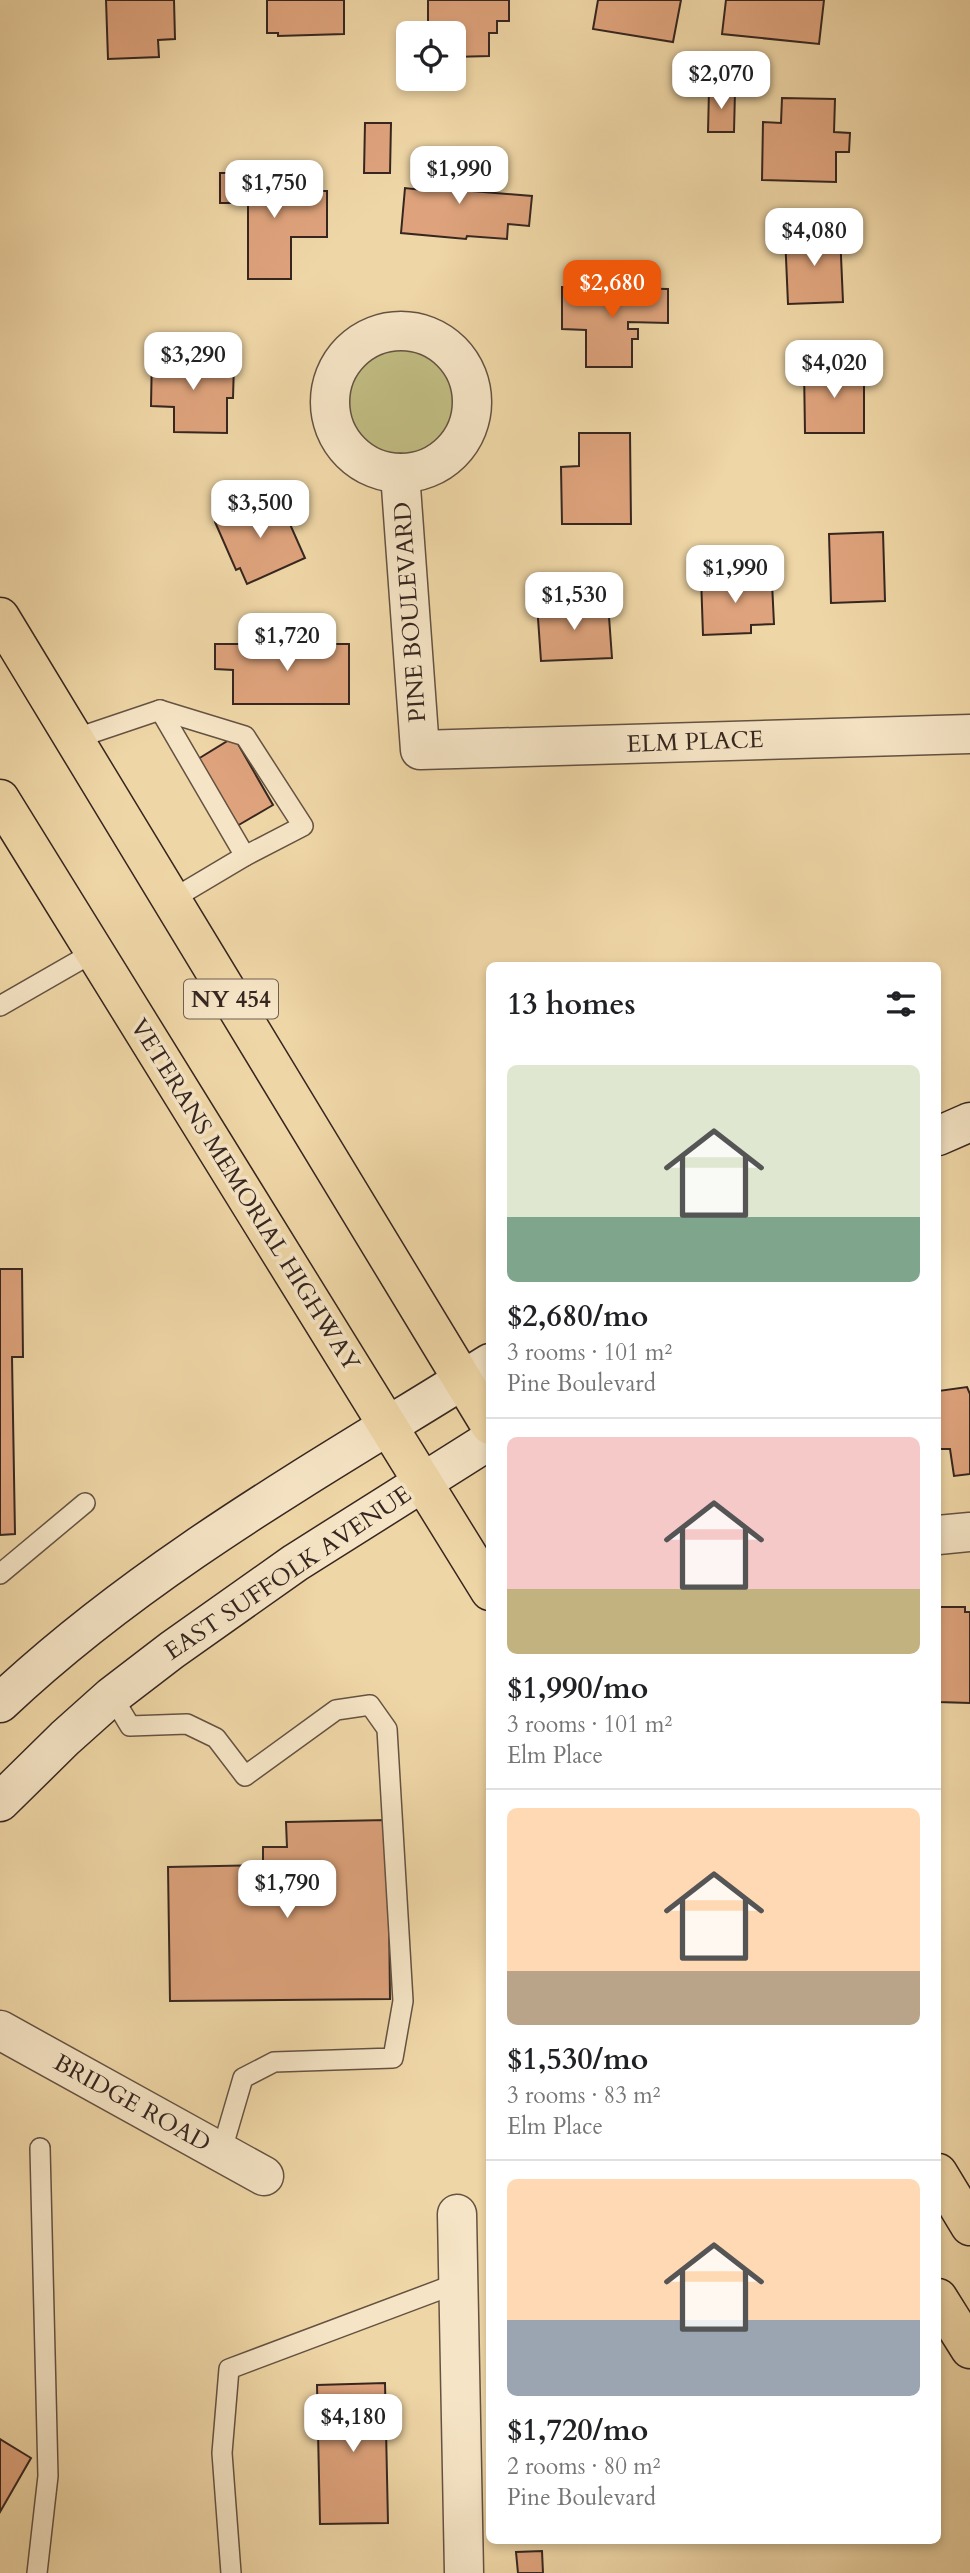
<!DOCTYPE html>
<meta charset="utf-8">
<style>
:root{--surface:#fff;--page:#f2f2f2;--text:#202124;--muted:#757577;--line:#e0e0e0;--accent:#ea580c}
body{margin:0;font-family:Cardo,serif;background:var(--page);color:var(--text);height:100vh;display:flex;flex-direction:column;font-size:26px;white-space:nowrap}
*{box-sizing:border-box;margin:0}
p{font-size:23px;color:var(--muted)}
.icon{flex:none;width:38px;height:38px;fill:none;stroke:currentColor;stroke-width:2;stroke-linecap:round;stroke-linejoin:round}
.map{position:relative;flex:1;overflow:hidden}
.panel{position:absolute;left:486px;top:962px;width:455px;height:1582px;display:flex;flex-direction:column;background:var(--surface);border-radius:10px;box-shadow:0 4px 10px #0003}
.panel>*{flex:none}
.fabs{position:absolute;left:396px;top:21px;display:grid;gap:14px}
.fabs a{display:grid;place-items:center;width:70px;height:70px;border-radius:10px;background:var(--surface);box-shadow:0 4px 10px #0003;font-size:35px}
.price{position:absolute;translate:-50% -60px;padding:0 16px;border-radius:14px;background:#fff;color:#222;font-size:23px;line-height:46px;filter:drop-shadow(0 2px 4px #0008)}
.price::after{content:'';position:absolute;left:50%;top:42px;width:21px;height:16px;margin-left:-10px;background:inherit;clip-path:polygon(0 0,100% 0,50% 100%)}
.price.selected{background:var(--accent);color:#fff}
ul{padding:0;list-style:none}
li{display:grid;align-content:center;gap:14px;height:371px;padding:0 21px}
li+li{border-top:2px solid var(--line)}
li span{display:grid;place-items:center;height:217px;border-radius:10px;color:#555}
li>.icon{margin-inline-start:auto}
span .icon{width:126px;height:126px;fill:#fffc;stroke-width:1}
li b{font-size:30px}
h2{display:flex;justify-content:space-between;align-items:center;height:84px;padding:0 21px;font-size:30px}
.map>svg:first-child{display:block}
</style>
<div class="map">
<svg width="970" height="2573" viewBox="0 0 970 2573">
<rect width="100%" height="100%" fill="#efd6a6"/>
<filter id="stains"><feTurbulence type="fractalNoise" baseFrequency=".00286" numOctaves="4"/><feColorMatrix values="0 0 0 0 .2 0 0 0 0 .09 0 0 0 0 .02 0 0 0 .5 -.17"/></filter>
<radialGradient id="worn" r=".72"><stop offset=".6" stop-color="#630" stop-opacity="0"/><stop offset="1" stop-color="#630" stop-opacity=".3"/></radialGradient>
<circle fill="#c0bc82" stroke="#7b7151" stroke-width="2" cx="402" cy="401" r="57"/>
<g fill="#dea37c" stroke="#362620" stroke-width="2">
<polygon points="106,0 174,0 175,39 158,40 159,57 108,59"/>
<polygon points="267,0 344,0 344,34 278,36 278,33 267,33"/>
<polygon points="428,0 509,0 509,21 497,21 497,33 489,33 489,56 453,57 453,33 415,33 415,24 428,23"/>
<polygon points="598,0 681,0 673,42 593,29"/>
<polygon points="726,0 824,0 819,44 722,34"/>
<polygon points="709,90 735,91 734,132 708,132"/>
<polygon points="782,98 835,99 834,132 850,133 849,152 836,152 836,182 762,180 763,122 781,123"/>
<polygon points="365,123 391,123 390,173 364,173"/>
<polygon points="425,156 464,159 461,190 532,196 529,226 508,224 507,239 467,236 466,239 401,233 405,188 422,190"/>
<polygon points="220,173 278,173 278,191 327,191 327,237 291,237 291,279 248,279 248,203 220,203"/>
<polygon points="840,233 843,302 788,304 785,235"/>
<polygon points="562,287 668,289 668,323 628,322 628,329 638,329 638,339 632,339 632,367 586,367 586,330 562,329"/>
<polygon points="152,353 191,354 191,363 234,363 233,398 227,398 227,433 174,432 174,407 151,406"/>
<polygon points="864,367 864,433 805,433 804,368"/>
<polygon points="579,433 630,433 631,524 562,524 561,467 579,466"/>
<polygon points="277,495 305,558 247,584 240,568 236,570 215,522"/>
<polygon points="883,532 885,601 831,603 829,534"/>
<polygon points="749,575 749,583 772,583 774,624 751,625 751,633 703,635 701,577"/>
<polygon points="608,603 612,658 541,661 537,604"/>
<polygon points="215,644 349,644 349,704 233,704 233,670 215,669"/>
<polygon points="234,737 273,805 237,826 198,759"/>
<polygon points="0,1269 22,1269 23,1357 12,1357 15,1534 0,1535"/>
<polygon points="967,1387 970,1394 970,1474 954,1476 950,1449 938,1449 938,1391"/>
<polygon points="938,1607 965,1607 965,1612 970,1612 970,1703 938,1702"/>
<polygon points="388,1820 390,1999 170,2001 168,1867 263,1865 263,1847 287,1847 286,1822"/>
<polygon points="385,2383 388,2523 320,2524 317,2385"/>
<polygon points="0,2439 31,2458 0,2512"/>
<polygon points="542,2551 543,2573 518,2573 516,2552"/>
</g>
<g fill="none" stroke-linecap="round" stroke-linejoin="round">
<g stroke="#645242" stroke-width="22">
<g id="lane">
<polyline points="160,710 245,856"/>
<polyline points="74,739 160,710 245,736 303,826 245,856 171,900"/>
<polyline points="0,1006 94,952"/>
<polyline points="0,1574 85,1503"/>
<polyline points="112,1696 130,1726 187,1724 216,1738 245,1776 336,1710 370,1705 387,1729 403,2001 393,2058 274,2062 243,2078 221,2153"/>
<polyline points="37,2573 48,2476 40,2148"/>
<polyline points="231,2573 222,2453 229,2369 458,2283"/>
</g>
</g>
<g stroke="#645242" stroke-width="41">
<g id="street">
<circle cx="401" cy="402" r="71"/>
<polyline points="400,473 420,750 970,734"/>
<polyline points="938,1535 970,1532"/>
<polyline points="0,2030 264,2176"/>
<polyline points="457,2214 464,2573"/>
</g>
</g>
<g stroke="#362620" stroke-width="41">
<g id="secondary">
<polyline points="938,1136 970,1122"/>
<path d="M 0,1703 C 145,1566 322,1468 490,1363"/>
<polyline points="0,1802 65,1738 112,1696 172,1650 295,1563 490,1440"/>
</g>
</g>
<g stroke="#362620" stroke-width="41">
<g id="highway">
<polyline points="0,617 490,1425"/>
<polyline points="0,799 490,1591"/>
<polyline points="938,2173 970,2226"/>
<polyline points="938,2298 970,2349"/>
</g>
</g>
<use href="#lane" stroke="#f5e4c5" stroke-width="19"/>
<use href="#street" stroke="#f5e4c5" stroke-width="38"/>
<use href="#secondary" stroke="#f5e4c5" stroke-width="38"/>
<use href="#highway" stroke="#efd6a6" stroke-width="38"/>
</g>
<g text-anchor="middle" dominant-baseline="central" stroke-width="7" stroke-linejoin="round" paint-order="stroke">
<rect fill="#f5e4c5" stroke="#6f5f52" stroke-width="2" x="184" y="979.5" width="94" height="39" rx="5"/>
<g font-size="23" font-weight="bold" fill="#362620">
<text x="231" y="999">NY 454</text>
</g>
<g font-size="24" fill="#362620" stroke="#f5e4c5">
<text transform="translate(410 612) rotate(-94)">PINE BOULEVARD</text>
<text transform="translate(695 742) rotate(-2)">ELM PLACE</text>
<text transform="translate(245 1195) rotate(58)">VETERANS MEMORIAL HIGHWAY</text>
<text transform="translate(288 1573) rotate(-34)">EAST SUFFOLK AVENUE</text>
<text transform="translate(132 2103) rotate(29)">BRIDGE ROAD</text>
</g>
</g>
<rect width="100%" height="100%" filter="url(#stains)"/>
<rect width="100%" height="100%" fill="url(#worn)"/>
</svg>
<div class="fabs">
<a><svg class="icon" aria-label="locate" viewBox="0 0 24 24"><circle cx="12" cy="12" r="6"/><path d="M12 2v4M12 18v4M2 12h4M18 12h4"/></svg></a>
</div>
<b class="price" style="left:721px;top:111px">$2,070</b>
<b class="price" style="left:459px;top:206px">$1,990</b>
<b class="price" style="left:274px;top:220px">$1,750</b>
<b class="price" style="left:814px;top:268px">$4,080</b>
<b class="price selected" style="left:612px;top:320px">$2,680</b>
<b class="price" style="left:193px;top:392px">$3,290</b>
<b class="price" style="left:834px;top:400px">$4,020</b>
<b class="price" style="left:260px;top:540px">$3,500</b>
<b class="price" style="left:735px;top:605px">$1,990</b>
<b class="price" style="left:574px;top:632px">$1,530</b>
<b class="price" style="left:287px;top:673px">$1,720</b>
<b class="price" style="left:287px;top:1920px">$1,790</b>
<b class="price" style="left:353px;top:2454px">$4,180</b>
<section class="panel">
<h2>13 homes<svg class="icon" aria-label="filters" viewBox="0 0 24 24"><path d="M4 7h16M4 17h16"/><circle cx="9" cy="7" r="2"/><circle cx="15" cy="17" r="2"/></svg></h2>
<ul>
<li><span style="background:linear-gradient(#dfe7d0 70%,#7fa58c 0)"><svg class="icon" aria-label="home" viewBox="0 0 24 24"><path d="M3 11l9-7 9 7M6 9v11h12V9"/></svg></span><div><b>$2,680/mo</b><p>3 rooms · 101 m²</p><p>Pine Boulevard</p></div></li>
<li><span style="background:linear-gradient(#f6c9c9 70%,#c2b280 0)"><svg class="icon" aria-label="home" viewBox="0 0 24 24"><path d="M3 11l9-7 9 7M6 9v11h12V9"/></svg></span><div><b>$1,990/mo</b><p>3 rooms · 101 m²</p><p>Elm Place</p></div></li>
<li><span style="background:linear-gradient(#ffd9b3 75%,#b9a48a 0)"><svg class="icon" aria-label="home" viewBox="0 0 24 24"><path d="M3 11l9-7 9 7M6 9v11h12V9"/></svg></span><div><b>$1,530/mo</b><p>3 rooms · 83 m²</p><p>Elm Place</p></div></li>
<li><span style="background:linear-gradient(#ffd9b3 65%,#9aa5b1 0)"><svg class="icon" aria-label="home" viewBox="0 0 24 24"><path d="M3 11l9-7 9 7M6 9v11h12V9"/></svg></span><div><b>$1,720/mo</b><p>2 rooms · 80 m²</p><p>Pine Boulevard</p></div></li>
</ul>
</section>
</div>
